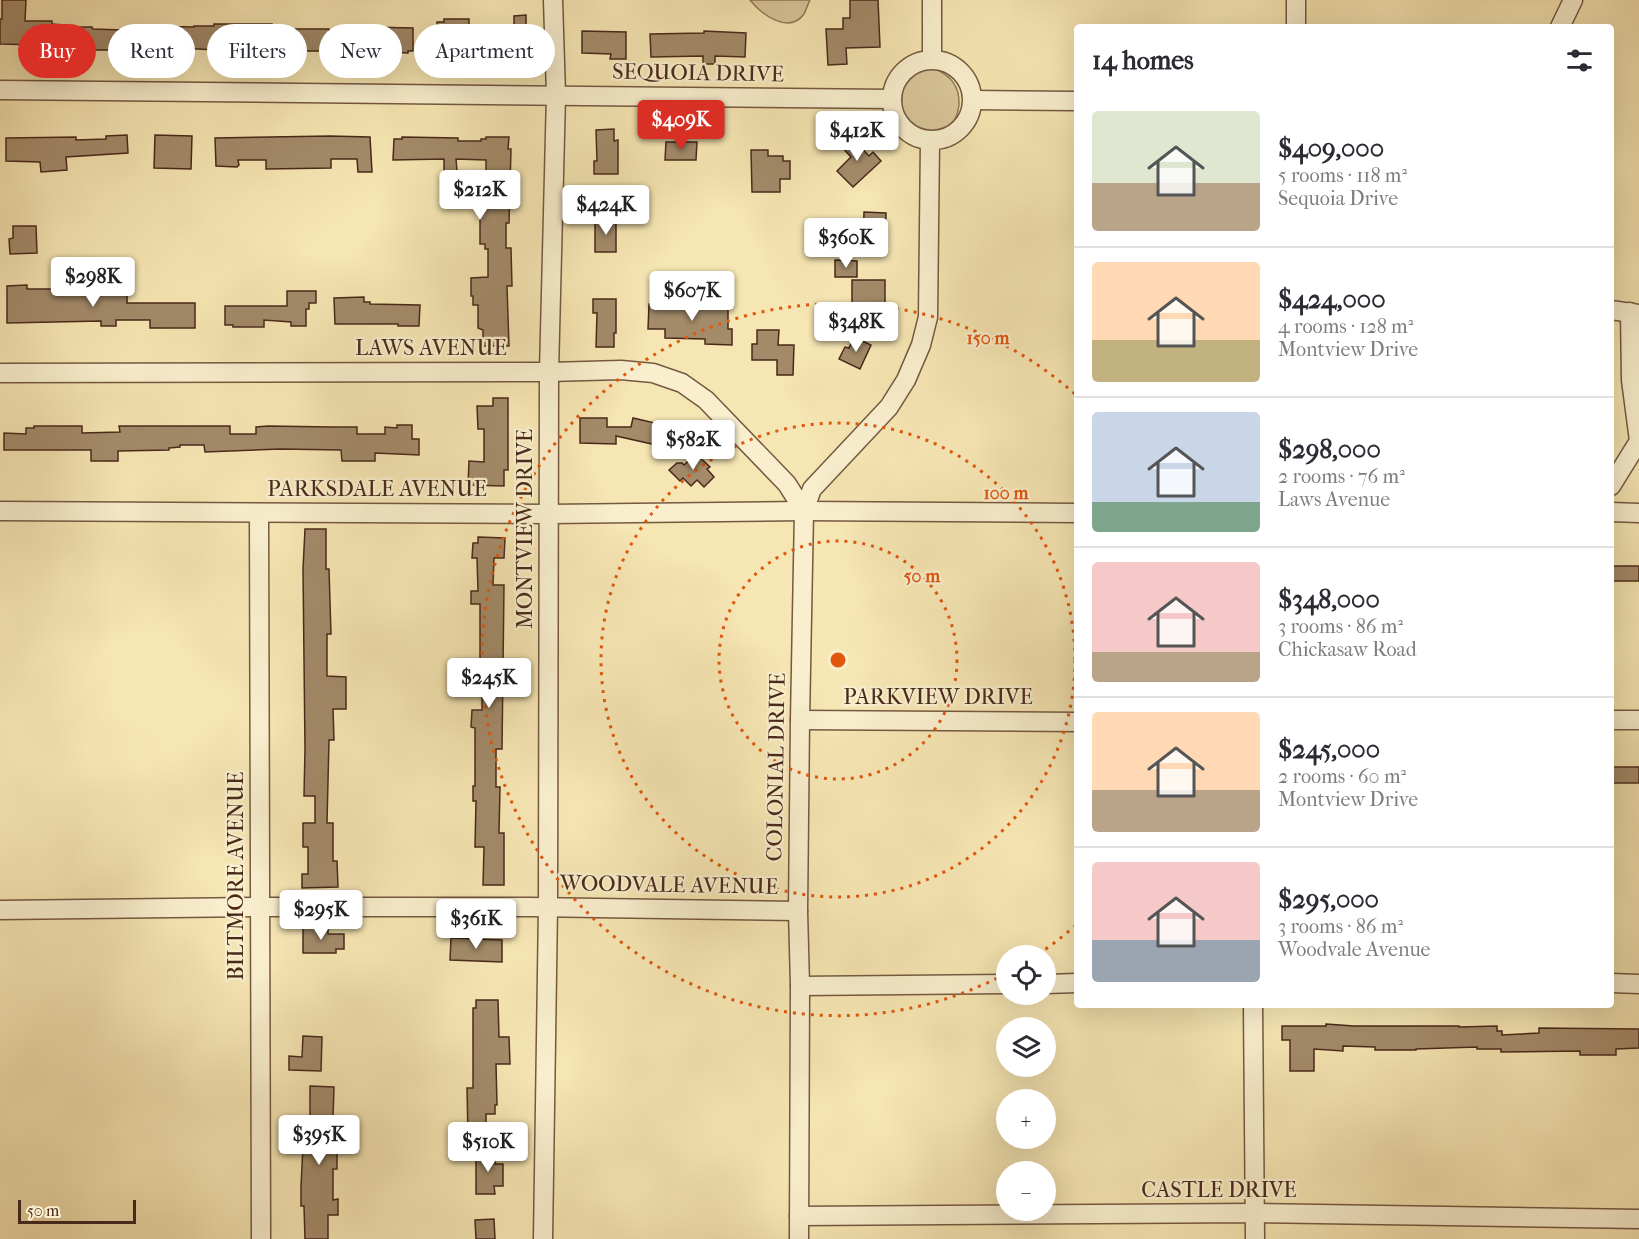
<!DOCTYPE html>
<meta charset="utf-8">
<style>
:root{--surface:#fff;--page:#f7f7f7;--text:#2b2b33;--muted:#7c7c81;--line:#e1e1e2;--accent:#d93025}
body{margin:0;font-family:"IM FELL French Canon",serif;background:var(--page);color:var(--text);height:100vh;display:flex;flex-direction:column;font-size:22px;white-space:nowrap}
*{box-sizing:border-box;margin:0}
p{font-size:20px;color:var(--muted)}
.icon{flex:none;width:33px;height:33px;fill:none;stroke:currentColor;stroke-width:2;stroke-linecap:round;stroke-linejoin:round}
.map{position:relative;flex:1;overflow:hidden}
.drawer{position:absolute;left:1074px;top:24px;width:540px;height:984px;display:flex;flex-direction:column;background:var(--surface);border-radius:6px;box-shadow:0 6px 24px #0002}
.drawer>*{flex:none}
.guide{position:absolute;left:18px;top:24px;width:570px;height:54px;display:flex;gap:12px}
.fabs{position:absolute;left:996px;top:945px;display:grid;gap:12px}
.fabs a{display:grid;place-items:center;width:60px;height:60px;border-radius:50%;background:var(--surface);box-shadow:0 6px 24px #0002;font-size:30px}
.scale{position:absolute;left:18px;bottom:15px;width:118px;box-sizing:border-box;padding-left:6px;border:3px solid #4a291a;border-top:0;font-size:16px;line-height:21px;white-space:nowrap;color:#4a291a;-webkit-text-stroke:4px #f9efce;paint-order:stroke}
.price{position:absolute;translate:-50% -51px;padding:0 14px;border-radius:6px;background:#fff;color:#222;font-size:20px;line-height:39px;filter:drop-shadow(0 2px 3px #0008)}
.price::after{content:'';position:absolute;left:50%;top:36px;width:18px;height:14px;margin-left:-9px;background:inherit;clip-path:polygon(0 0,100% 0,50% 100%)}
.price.on{background:var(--accent);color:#fff}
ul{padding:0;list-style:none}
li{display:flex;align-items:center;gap:18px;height:150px;padding:0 18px}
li+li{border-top:2px solid var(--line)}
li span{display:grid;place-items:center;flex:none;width:168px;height:120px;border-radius:6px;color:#555}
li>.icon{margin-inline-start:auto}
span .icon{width:72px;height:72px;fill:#fffc;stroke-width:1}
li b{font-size:26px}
h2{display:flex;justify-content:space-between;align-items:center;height:72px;padding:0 18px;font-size:26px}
.chip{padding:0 21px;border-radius:27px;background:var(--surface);box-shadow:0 6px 24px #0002;font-size:21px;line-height:54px}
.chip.on{background:var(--accent);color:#fff}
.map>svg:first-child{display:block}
</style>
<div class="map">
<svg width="1639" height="1239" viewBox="0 0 1639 1239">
<rect width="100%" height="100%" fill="#f6e6b3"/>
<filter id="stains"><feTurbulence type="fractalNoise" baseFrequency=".00333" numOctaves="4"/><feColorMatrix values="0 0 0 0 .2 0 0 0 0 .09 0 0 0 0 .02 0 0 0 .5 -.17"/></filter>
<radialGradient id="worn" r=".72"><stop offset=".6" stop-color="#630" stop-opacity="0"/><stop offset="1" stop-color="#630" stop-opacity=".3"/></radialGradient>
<g fill="#d9c699" stroke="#92785a" stroke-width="1.5">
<path d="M 750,0 L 810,0 C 808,4 806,10 804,14 C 789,35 761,14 750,0 Z"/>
<path d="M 932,67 C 949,75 960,84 959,105 C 958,112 957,117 953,122 C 946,130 937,132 927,131 C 923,130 918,130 914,128 C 893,117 897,84 914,72 C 919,69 926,68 932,67 Z"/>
</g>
<g fill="#a38b6a" stroke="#4a291a" stroke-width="1.5">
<polygon points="2,0 26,0 25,21 52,21 52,24 64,25 64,27 92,27 93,29 122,30 122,33 146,33 146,26 194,27 194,26 214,26 214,24 272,24 272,29 329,29 329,51 293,51 293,50 287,50 287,48 257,48 257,50 243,50 243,47 216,47 216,50 161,47 161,50 86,50 86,47 56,46 56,49 40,49 40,45 0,44 0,19 2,19"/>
<polygon points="850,0 878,0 880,47 846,48 847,64 828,65 826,29 843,29 843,18 850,18"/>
<polygon points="526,15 526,52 509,52 509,47 499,47 499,43 469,43 469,52 453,52 453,43 444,43 444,40 437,40 437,22 444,22 444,19 469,19 469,25 514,25 514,16"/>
<polygon points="368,27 413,28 413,51 408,51 408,53 367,51"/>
<polygon points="582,31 626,32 626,59 610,59 611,54 582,53"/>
<polygon points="704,31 746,33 745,57 715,56 715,64 703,64 703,56 651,57 650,34 704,33"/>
<polygon points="614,129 614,141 618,140 618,174 594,174 594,161 597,161 596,130"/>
<polygon points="127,135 128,153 66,157 67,170 41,172 40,162 6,161 6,138 76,137 76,140 106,139 106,136"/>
<polygon points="155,135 192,136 191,169 154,168"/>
<polygon points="849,135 869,156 873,152 881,161 853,187 837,171 851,157 839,144"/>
<polygon points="330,136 370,137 372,172 358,172 357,159 331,159 331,168 266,169 266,160 238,160 239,165 237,167 216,166 215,138"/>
<polygon points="402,137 458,138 458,141 481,141 481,139 486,139 486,137 509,137 508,149 511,149 509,223 506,223 506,248 511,248 512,286 507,286 509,346 483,346 483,330 478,328 478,305 473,305 473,296 471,296 471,278 488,277 488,249 485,249 485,244 480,244 480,212 477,212 477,196 492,195 493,172 486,172 486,160 456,159 457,171 444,171 444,159 393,160 394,139 402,139"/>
<polygon points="666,142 697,142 696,160 665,160"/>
<polygon points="751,150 768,150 768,156 783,156 783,161 790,161 790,179 780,179 780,192 752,192"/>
<polygon points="864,212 886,213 885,246 863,245"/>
<rect x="595" y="220" width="21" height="32"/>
<polygon points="13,226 36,226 37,253 10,254 9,239 13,238"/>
<polygon points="835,260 857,261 857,277 835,277"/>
<polygon points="852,280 885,280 885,307 852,306"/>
<polygon points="27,285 27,289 55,289 55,291 127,291 127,303 195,303 195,328 150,328 150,320 116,320 116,326 101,326 101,321 7,323 7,286"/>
<polygon points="287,291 316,291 316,303 309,303 309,309 306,309 306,326 291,326 291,322 264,320 264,327 233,327 233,325 225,325 225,306 287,306"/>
<polygon points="364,297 364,302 370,302 370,304 420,305 419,326 398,326 398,324 335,324 334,298"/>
<polygon points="593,299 616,299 616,333 614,333 614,347 596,347 597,313 593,313"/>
<polygon points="658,303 728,304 728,329 732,329 732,345 705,344 705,339 665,338 665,329 648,329 649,304 658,305"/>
<polygon points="757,330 779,330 778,345 794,345 793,375 777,375 777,360 752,360 752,344 757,344"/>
<polygon points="854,337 871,345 860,369 839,359 845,347 849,348"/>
<polygon points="493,398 508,398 508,470 504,470 504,486 468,485 469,461 484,462 484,429 478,429 477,406 493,406"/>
<polygon points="580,418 607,418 607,427 631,427 633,418 655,423 654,426 662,428 662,431 664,432 661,446 616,436 616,444 580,443"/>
<polygon points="397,425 412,425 412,439 419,439 419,455 375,453 375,461 342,461 341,450 280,449 205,452 204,445 180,445 180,447 169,448 169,450 118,451 118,461 91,461 91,450 4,450 4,433 26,434 26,428 34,428 34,426 82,426 82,433 120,432 119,426 230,426 230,434 256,434 256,427 268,426 332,427 357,427 357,434 385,434 385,427 397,428"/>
<polygon points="696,454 710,467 707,469 714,477 704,487 697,480 691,486 683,478 680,481 669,470 677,463 682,463 684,465"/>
<polygon points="305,529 326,529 326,569 329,569 331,634 327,634 327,676 346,677 346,709 333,709 334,740 329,740 327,823 333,823 333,861 337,861 338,887 302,888 302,874 308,874 308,847 303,847 303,823 315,823 315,796 304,796 305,749 303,569"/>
<polygon points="478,537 505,538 504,558 494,558 493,585 504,585 502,749 496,749 496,787 500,787 499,833 504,833 504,885 483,885 484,847 475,847 476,801 473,801 473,786 475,786 475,728 471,727 472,710 482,710 482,686 478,686 478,660 480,660 480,604 471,604 471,591 478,591 477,558 472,558 473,543 478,543"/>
<rect x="1611" y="566" width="28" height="15"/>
<rect x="1611" y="767" width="28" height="16"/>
<polygon points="303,927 328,927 328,934 344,934 344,949 336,949 336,953 303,953"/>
<polygon points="451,938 502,940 502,962 450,960"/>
<polygon points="476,1000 498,1000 499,1037 509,1037 510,1064 496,1064 497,1105 495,1105 495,1114 486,1114 486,1137 468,1137 467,1088 473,1088 473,1008 476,1008"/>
<polygon points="1326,1024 1354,1026 1459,1026 1459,1027 1497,1026 1497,1031 1502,1031 1502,1035 1539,1033 1539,1028 1639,1029 1639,1048 1616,1049 1616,1055 1580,1055 1580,1051 1501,1052 1501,1049 1477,1049 1477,1047 1416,1049 1416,1050 1375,1050 1375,1047 1343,1046 1343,1051 1314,1049 1314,1071 1290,1071 1290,1040 1282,1040 1282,1026 1326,1026"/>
<polygon points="303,1036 322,1037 321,1071 289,1070 289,1056 302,1057"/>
<polygon points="310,1086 334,1087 332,1147 337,1147 337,1169 333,1169 333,1200 338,1199 338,1215 328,1215 328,1239 305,1239 304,1206 301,1206 301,1187 303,1146 310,1146"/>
<polygon points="476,1152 495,1152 495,1164 503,1164 503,1186 494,1186 495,1194 476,1194"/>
<polygon points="494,1219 495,1239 476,1239 475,1220"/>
</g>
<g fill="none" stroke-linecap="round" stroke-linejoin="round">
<g stroke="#755840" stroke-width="21">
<g id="minor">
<polyline points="1296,27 1296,0"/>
<polyline points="1560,27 1573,0"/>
<polyline points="932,59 932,0"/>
<circle cx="932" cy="100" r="40"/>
<polyline points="0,90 892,99"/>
<polyline points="973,100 1077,101"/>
<polyline points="1611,310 1639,314"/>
<polyline points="0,373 549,372 621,370 653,373 682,383 706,400 787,484 804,511"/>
<polyline points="1611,486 1639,441 1631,380 1630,312"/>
<polyline points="0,511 549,514 804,511 1077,513"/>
<polyline points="1611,512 1639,513"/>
<polyline points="259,513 261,1239"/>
<polyline points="800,720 1077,722"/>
<polyline points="1611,720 1639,720"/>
<polyline points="0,910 260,907 531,907 798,911"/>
<polyline points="1611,983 1639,984"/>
<polyline points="1046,984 1077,983"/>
<polyline points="800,986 1006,984"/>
<polyline points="1253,1005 1255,1239"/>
<polyline points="799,1216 1255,1213 1639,1219"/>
<polyline points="543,1239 548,907 549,372 556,95 553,0"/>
<polyline points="799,1239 800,986 798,911 800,720 804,511 812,489 889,407 906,380 921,345 928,317 930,141"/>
</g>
</g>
<use href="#minor" stroke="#f9efce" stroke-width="18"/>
</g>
<g fill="none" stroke="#e0570d" stroke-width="3" stroke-dasharray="3 6">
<circle cx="838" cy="660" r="119"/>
<circle cx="838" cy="660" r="237"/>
<path d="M1076 925A356 356 0 0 1 1037 955M1005 974A356 356 0 1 1 1076 395"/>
</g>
<g text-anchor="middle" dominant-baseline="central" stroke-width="4.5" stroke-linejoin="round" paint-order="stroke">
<g font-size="22" fill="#4a291a" stroke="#f9efce">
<text transform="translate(698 73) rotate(1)">SEQUOIA DRIVE</text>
<text x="431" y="348">LAWS AVENUE</text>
<text x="377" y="489">PARKSDALE AVENUE</text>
<text transform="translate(525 529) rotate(-90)">MONTVIEW DRIVE</text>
<text x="938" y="697">PARKVIEW DRIVE</text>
<text transform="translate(776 767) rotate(-89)">COLONIAL DRIVE</text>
<text transform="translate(236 876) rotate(-90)">BILTMORE AVENUE</text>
<text transform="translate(669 885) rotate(1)">WOODVALE AVENUE</text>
<text x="1219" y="1190">CASTLE DRIVE</text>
</g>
</g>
<circle cx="838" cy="660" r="9" fill="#e0570d" stroke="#f9efce" stroke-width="3"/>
<g font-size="18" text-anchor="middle" font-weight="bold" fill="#e0570d" stroke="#f9efce" stroke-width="4.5" stroke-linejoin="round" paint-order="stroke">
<text x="988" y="344">150 m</text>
<text x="1006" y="499">100 m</text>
<text x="922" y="582">50 m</text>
</g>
<rect width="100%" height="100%" filter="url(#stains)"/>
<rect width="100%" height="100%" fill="url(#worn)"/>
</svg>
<div class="fabs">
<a><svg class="icon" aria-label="locate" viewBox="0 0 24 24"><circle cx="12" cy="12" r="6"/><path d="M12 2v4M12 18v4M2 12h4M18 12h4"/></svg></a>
<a><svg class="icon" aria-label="layers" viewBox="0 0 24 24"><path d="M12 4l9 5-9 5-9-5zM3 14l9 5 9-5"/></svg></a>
<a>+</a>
<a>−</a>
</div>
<div class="scale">50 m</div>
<b class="price on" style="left:681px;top:151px">$409K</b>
<b class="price" style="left:857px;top:162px">$412K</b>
<b class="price" style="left:480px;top:221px">$212K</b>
<b class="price" style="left:606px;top:236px">$424K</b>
<b class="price" style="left:846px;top:269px">$360K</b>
<b class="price" style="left:93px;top:308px">$298K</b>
<b class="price" style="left:692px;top:322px">$607K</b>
<b class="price" style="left:856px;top:353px">$348K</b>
<b class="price" style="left:693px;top:471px">$582K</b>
<b class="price" style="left:489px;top:709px">$245K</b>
<b class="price" style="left:321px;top:941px">$295K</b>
<b class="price" style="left:476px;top:950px">$361K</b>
<b class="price" style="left:319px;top:1166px">$395K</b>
<b class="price" style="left:488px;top:1173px">$510K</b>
<div class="guide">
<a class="chip on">Buy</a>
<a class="chip">Rent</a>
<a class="chip">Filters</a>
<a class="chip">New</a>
<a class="chip">Apartment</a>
</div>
<section class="drawer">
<h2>14 homes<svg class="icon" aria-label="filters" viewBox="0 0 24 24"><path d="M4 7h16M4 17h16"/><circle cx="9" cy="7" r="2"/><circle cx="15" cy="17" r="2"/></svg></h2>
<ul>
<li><span style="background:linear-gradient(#dfe7d0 60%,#b9a48a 0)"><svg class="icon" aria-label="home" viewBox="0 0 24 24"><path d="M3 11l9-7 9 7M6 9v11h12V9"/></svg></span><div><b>$409,000</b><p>5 rooms · 118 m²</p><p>Sequoia Drive</p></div></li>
<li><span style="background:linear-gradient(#ffd9b3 65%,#c2b280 0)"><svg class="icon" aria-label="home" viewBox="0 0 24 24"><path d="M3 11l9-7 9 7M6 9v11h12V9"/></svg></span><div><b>$424,000</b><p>4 rooms · 128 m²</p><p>Montview Drive</p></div></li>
<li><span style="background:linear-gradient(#c9d6e8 75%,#7fa58c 0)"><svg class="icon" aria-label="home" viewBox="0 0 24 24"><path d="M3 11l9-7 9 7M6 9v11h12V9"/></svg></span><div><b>$298,000</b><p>2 rooms · 76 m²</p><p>Laws Avenue</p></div></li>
<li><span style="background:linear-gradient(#f6c9c9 75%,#b9a48a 0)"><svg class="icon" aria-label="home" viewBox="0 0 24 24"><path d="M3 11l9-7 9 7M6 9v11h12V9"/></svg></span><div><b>$348,000</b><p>3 rooms · 86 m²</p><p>Chickasaw Road</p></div></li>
<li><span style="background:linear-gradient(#ffd9b3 65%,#b9a48a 0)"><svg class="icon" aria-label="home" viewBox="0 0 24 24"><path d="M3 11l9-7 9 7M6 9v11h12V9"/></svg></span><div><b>$245,000</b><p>2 rooms · 60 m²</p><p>Montview Drive</p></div></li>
<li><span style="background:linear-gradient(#f6c9c9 65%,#9aa5b1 0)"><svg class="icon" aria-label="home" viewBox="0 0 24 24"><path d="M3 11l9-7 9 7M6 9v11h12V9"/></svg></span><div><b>$295,000</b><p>3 rooms · 86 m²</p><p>Woodvale Avenue</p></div></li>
</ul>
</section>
</div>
